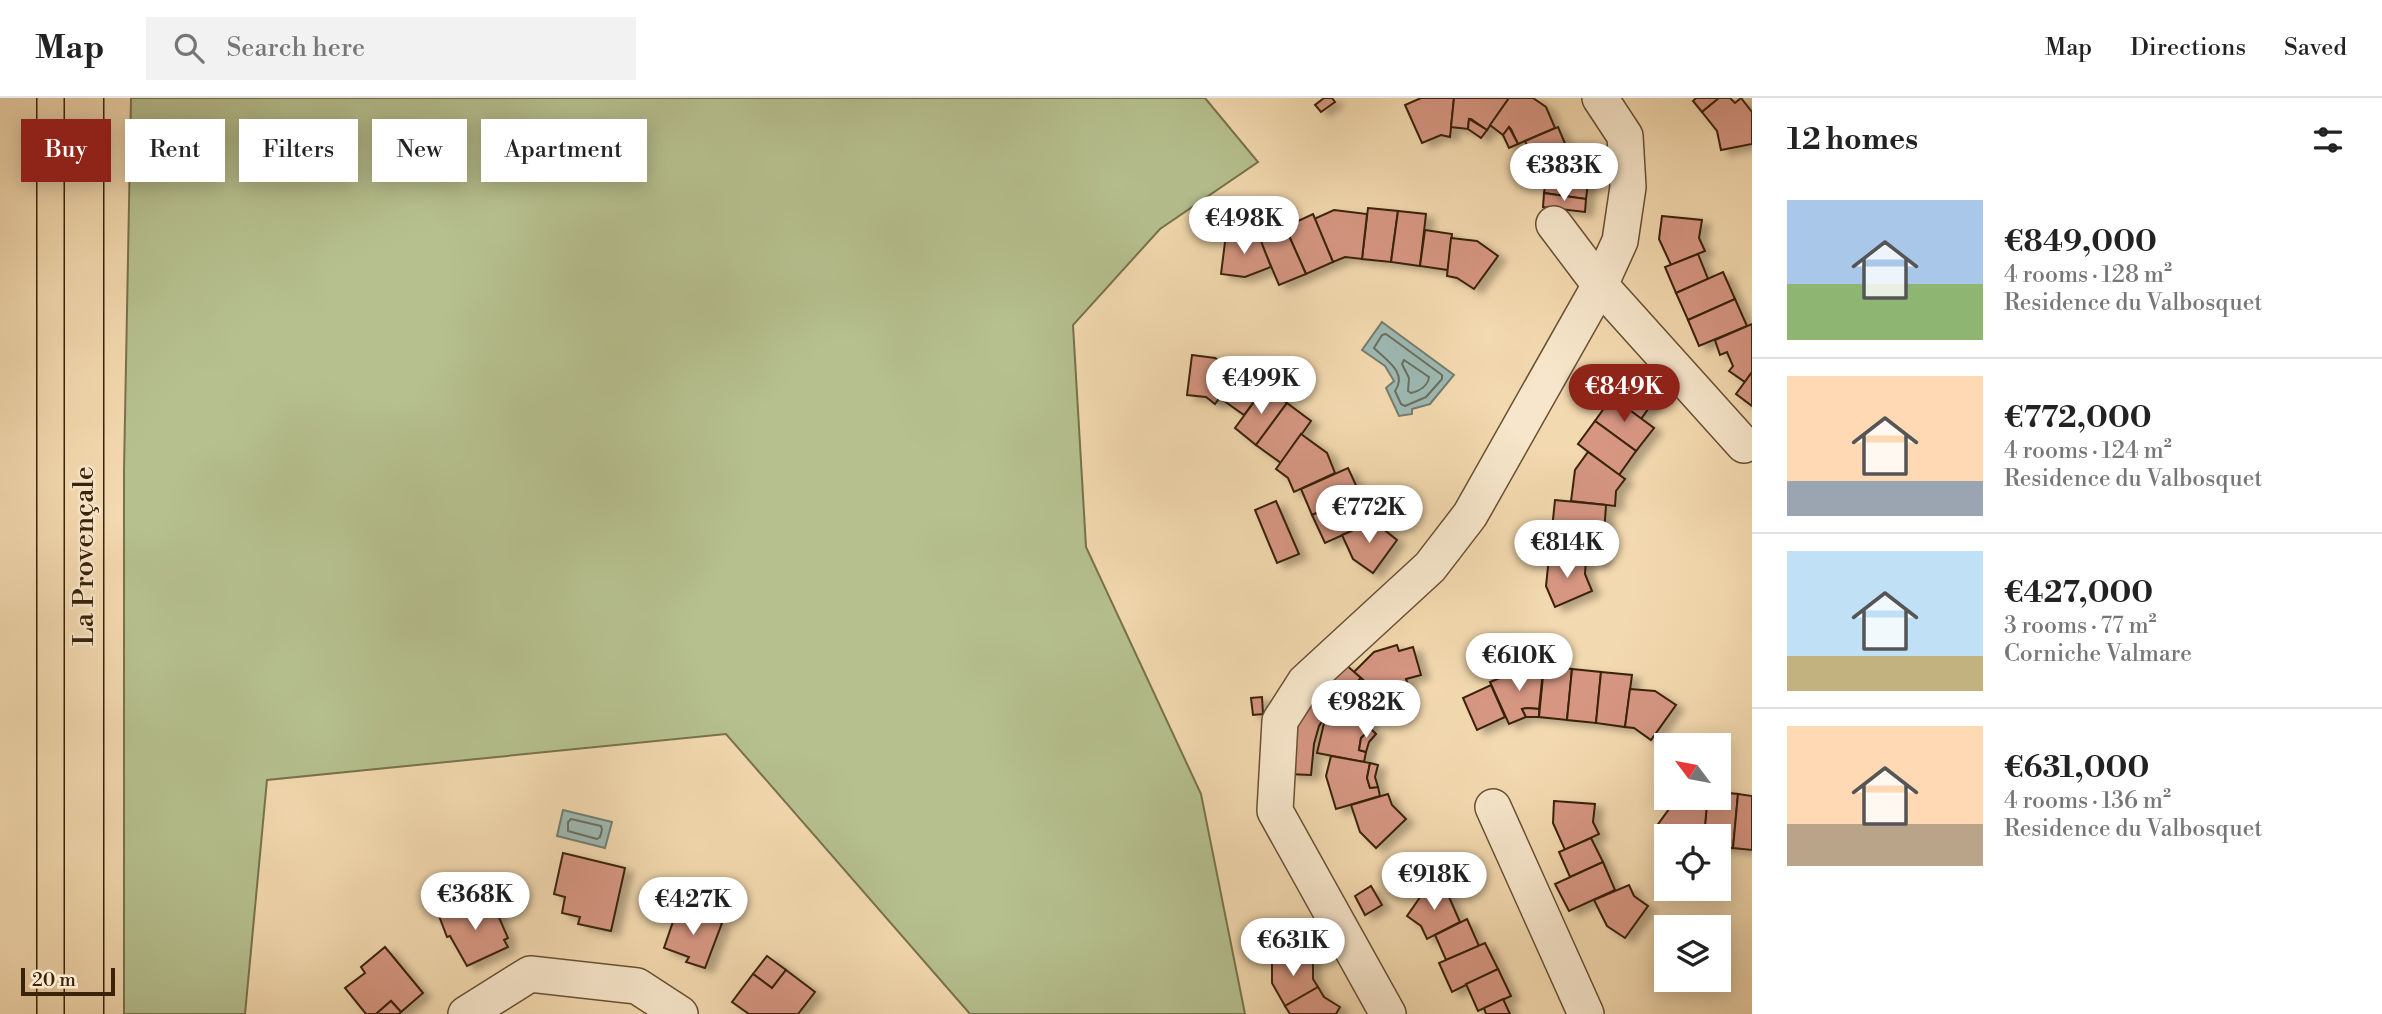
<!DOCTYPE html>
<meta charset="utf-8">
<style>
:root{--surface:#fff;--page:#f2f2f2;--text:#222;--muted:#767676;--line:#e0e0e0;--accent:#8f2418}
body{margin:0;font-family:"Libre Bodoni",serif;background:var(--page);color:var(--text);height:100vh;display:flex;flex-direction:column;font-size:26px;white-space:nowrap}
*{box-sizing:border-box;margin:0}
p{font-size:23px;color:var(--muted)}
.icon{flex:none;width:38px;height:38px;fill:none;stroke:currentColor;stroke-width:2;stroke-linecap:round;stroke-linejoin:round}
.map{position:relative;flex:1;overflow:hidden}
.panel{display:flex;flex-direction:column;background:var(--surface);width:630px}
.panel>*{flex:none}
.banner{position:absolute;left:21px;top:21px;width:665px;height:63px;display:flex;gap:14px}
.needle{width:46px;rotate:302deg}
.fabs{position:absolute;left:1654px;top:635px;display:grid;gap:14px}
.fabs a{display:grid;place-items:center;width:77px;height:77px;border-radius:0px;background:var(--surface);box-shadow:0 4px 18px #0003;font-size:35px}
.scale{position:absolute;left:21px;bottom:18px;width:94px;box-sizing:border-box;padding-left:7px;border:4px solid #3a2308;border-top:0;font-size:19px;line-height:24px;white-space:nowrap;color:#3a2308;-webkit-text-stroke:5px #f7e6cb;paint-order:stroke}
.price{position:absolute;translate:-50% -60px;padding:0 16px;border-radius:24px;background:#fff;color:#222;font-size:23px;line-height:46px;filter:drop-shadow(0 2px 4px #0008)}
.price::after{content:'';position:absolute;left:50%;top:42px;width:21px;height:16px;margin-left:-10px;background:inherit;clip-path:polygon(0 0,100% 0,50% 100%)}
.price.active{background:var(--accent);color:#fff}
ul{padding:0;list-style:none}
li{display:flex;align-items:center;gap:21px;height:175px;padding:0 35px}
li+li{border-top:2px solid var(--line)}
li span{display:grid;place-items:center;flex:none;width:196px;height:140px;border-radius:0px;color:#555}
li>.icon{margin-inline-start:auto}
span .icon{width:84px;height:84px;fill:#fffc;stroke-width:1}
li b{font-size:30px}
h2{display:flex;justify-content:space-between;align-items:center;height:84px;padding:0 35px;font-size:30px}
.chip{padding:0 24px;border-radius:0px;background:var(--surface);box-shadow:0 4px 18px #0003;font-size:24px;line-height:63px}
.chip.active{background:var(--accent);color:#fff}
header{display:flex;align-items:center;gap:42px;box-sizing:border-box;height:98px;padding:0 35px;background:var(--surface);border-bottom:2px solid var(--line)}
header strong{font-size:33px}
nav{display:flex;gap:38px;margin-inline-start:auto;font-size:24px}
.search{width:490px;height:63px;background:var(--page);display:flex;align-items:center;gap:18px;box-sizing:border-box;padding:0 24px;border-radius:0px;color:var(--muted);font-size:26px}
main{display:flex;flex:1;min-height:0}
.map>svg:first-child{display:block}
</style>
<header>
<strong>Map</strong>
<div class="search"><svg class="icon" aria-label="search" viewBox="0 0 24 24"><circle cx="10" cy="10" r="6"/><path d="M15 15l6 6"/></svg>Search here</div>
<nav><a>Map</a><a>Directions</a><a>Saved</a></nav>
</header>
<main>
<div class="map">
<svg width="1752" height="916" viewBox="0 0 1752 916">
<defs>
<filter id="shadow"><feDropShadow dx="8" dy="4.5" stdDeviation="3.5" flood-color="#0004"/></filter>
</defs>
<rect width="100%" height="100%" fill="#f3d9af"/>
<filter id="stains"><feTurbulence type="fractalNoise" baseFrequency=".00286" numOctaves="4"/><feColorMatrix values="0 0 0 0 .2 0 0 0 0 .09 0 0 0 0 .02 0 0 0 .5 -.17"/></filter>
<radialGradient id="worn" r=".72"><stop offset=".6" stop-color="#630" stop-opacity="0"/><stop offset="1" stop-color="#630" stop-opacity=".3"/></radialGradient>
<polygon fill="#b6c08f" stroke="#78724c" stroke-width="2" points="131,0 1205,0 1258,64 1160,131 1073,227 1086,449 1201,696 1245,916 970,916 726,636 267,682 245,916 124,916 124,372"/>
<g fill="#9db9b3" stroke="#757d6f" stroke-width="2">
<polygon points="1382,224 1454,277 1430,306 1412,311 1412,316 1399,318 1386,290 1394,283 1385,268 1362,252"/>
<polygon points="563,712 612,724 605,750 557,738"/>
</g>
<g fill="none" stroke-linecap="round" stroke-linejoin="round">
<g stroke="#6c6e5e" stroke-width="2">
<path d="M 1386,236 L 1442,277 L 1442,281 L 1426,299 L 1405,308 L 1401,306 L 1395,293 C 1408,275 1386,262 1374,250 L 1382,237 Z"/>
<path d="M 1404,262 L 1429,279 C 1428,288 1419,293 1411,295 L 1408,293 L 1409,280 L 1402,266 Z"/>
<polygon points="571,721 601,728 602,732 600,739 597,741 568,733 568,724"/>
</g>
</g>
<g fill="#d69682" stroke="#3a2308" stroke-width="2" filter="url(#shadow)">
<polygon points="1324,0 1332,0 1335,4 1321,14 1315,7"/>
<polygon points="1421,0 1454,0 1450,39 1441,37 1422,45 1405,7"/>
<polygon points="1454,0 1509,0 1487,32 1471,21 1469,21 1468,31 1451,29"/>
<polygon points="1509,0 1533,0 1546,9 1555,30 1518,46 1511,31 1509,29 1503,37 1490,27"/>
<polygon points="1696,0 1719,0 1702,14 1693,3"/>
<polygon points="1719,0 1730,0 1735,5 1741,0 1752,14 1752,46 1721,52 1717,33 1702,14"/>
<polygon points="1469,21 1487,32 1481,40 1468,31"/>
<polygon points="1509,29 1518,46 1509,50 1503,37"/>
<polygon points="1558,29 1569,55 1537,70 1525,43"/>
<polygon points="1578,51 1589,75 1586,101 1544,95 1547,76 1543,67"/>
<polygon points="1544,95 1586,101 1585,114 1543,109"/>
<polygon points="1368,110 1398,113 1391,164 1362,161"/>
<polygon points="1334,112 1367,116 1362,161 1345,159 1333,164 1314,121"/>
<polygon points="1398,113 1426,116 1420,168 1391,164"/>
<polygon points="1313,116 1333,164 1306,176 1285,129"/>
<polygon points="1662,118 1702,122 1699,140 1705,153 1671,167 1659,141"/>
<polygon points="1285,129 1306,176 1279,187 1259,140"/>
<polygon points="1425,132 1452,136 1448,172 1420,168"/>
<polygon points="1257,133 1271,169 1245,179 1221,176 1226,136 1244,138"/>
<polygon points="1451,140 1477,143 1498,158 1474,191 1457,180 1447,178"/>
<polygon points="1698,156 1708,181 1676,195 1665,169"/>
<polygon points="1723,174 1735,201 1688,222 1676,195"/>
<polygon points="1735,201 1747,228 1699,248 1688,222"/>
<polygon points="1752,226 1752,274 1745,284 1729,273 1733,268 1727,254 1720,257 1715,242"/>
<polygon points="1192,257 1215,260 1237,275 1215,306 1206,299 1187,297"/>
<polygon points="1240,271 1265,289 1244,317 1220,300"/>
<polygon points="1752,274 1752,308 1736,296"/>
<polygon points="1629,276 1658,297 1641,321 1612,299"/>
<polygon points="1265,289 1287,305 1256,347 1235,330"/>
<polygon points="1612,299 1654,330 1636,353 1595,323"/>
<polygon points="1287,305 1311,323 1281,365 1256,347"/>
<polygon points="1595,323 1636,353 1619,377 1578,346"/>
<polygon points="1301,336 1327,355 1335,375 1294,394 1288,380 1276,371"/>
<polygon points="1588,354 1625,381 1616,393 1615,408 1571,403 1575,372"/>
<polygon points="1348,370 1360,396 1312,417 1301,391"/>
<polygon points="1360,396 1372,424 1325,445 1312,417"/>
<polygon points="1555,402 1606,407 1604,436 1552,431"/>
<polygon points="1276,403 1299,456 1277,465 1255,412"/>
<polygon points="1377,422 1382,430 1397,442 1373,475 1353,461 1342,437"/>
<polygon points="1552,431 1604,436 1601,464 1549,459"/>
<polygon points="1549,459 1586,462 1585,476 1592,493 1555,509 1546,488"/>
<polygon points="1397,547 1399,553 1413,549 1421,577 1406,581 1408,587 1389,592 1382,599 1354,574 1374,554"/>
<polygon points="1345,566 1361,580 1330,612 1319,628 1314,646 1311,677 1288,676 1297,618"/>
<polygon points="1544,568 1572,571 1567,622 1539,619"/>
<polygon points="1521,571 1543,573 1539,611 1527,610 1522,611 1526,619 1509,626 1490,584"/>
<polygon points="1572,571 1601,574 1596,625 1567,622"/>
<polygon points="1601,574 1632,577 1625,629 1596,625"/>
<polygon points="1361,580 1387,604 1365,625 1341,601"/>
<polygon points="1491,587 1505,619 1477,632 1463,600"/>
<polygon points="1630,591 1655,593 1676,607 1651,642 1634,630 1625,629"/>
<polygon points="1262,599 1263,616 1253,617 1251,600"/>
<polygon points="1342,603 1371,631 1361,640 1359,652 1366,654 1364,664 1317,655 1325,621"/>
<polygon points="1527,610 1539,611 1539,619 1526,619 1522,611"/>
<polygon points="1371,631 1376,636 1369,644 1366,654 1359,652 1361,640"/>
<polygon points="1331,658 1370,665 1367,680 1370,690 1378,689 1380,698 1336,711 1326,678"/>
<polygon points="1370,665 1378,667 1375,679 1378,689 1370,690 1367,680"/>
<polygon points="1718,694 1738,696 1733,750 1718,748 1718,738 1704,738 1707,700 1718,700"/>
<polygon points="1388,696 1392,707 1406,721 1376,750 1360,734 1351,707"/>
<polygon points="1738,696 1752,698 1752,752 1733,750"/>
<polygon points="1677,700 1687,700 1696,706 1707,707 1704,738 1668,738 1656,729"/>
<polygon points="1554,703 1595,706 1593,724 1599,736 1565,752 1553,725"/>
<polygon points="1591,740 1603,764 1570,779 1559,754"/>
<polygon points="563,755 625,770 611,833 578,826 580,819 562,815 565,799 554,796"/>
<polygon points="1603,764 1615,792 1569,813 1555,786"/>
<polygon points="1430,785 1449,799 1460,824 1427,841 1421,828 1407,818"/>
<polygon points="1629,787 1634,798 1648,808 1625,840 1607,828 1594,802"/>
<polygon points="1371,788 1382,807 1365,817 1355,798"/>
<polygon points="486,794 494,808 479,815 473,808 464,813 459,806"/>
<polygon points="459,806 464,813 473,808 479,815 494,808 508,840 504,842 508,849 467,868 450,838 447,839 439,818"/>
<polygon points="678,809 722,825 705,870 686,864 689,859 664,850"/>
<polygon points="1467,821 1479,848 1446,862 1435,837"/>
<polygon points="1485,845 1498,871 1452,894 1439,865"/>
<polygon points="385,849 423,895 401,914 391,903 376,916 366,916 345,890 365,875 361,869"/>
<polygon points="767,858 786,872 772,890 753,876"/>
<polygon points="1272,860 1313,861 1313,881 1318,889 1285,908 1272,885"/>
<polygon points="1498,871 1511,898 1478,913 1466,886"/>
<polygon points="786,872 815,894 798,916 749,916 732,904 753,876 772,890"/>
<polygon points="1318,889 1324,899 1340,909 1336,916 1290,916 1285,908"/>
<polygon points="1503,901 1510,916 1486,916 1484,910"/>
<polygon points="391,903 401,914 399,916 376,916"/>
</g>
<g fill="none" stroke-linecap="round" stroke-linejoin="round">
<g stroke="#685032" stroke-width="38">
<g id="minor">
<polyline points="1554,126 1600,187 1744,347"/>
<polyline points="1493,709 1586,916"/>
<polyline points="466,916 530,876 637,888 680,916"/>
<polyline points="1388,916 1275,713 1280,623 1305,584 1430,469 1470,417 1600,187 1620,143 1628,89 1625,38 1600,0"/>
</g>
</g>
<g stroke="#3a2308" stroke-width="41">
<g id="motorway">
<polyline points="17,0 17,916"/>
<polyline points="84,916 84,0"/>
</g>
</g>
<use href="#minor" stroke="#f7e6cb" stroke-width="35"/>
<use href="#motorway" stroke="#f3d9af" stroke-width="38"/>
</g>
<g text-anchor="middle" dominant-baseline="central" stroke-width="5" stroke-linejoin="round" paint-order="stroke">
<g font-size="28" fill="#3a2308" stroke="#f7e6cb">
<text transform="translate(84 458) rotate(-90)">La Provençale</text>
</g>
</g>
<rect width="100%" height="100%" filter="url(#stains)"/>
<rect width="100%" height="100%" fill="url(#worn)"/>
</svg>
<div class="fabs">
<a><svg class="needle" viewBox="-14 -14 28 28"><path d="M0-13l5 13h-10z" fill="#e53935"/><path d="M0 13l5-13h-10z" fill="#767676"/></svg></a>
<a><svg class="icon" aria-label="locate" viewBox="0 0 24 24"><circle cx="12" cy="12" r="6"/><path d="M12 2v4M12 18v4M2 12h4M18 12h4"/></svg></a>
<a><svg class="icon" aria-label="layers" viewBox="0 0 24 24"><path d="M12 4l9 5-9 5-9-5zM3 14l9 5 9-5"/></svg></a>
</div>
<div class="scale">20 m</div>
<b class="price" style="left:1564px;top:105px">€383K</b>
<b class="price" style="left:1244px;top:158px">€498K</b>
<b class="price" style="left:1261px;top:318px">€499K</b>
<b class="price active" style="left:1624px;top:326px">€849K</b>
<b class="price" style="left:1369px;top:447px">€772K</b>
<b class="price" style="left:1567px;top:482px">€814K</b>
<b class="price" style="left:1519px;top:595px">€610K</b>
<b class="price" style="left:1366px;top:642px">€982K</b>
<b class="price" style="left:1434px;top:814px">€918K</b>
<b class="price" style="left:475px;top:834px">€368K</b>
<b class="price" style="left:693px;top:839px">€427K</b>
<b class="price" style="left:1293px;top:880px">€631K</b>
<div class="banner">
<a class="chip active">Buy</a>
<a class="chip">Rent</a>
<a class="chip">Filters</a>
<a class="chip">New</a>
<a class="chip">Apartment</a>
</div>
</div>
<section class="panel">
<h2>12 homes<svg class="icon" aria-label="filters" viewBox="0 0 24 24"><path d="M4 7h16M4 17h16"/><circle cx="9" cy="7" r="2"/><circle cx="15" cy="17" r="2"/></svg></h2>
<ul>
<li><span style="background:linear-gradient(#a9c7e8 60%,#8fb573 0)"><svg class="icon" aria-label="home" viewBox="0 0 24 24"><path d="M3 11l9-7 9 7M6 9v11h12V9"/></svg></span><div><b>€849,000</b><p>4 rooms · 128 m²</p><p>Residence du Valbosquet</p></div></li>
<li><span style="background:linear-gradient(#ffd9b3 75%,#9aa5b1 0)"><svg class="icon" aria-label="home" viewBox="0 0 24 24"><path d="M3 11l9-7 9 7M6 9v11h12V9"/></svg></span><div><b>€772,000</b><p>4 rooms · 124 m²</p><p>Residence du Valbosquet</p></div></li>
<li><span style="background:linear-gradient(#bfe0f5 75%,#c2b280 0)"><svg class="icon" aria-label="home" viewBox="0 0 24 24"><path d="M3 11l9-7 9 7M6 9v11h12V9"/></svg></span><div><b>€427,000</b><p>3 rooms · 77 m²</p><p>Corniche Valmare</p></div></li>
<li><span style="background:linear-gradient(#ffd9b3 70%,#b9a48a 0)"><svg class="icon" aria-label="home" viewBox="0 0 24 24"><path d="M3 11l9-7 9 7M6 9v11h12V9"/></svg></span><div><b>€631,000</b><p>4 rooms · 136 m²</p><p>Residence du Valbosquet</p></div></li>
</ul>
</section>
</main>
